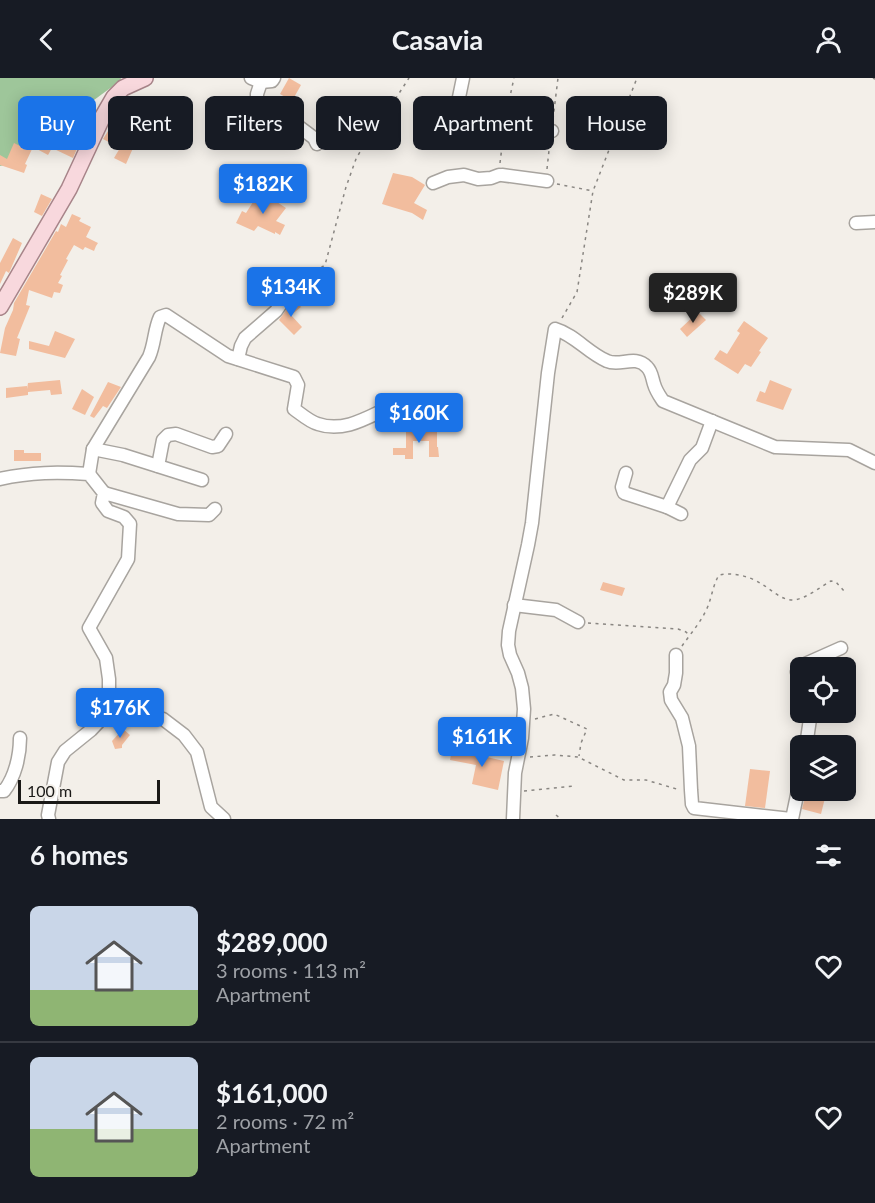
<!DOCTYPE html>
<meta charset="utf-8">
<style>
:root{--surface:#171b24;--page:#20242c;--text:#f1f3f6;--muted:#9ea1a6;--line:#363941;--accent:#1a73e8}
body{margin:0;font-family:Lato,sans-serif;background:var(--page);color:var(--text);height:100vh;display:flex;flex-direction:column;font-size:22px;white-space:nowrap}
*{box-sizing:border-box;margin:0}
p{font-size:20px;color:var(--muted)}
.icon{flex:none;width:33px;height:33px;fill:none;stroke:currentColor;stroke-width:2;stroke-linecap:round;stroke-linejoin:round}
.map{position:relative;height:741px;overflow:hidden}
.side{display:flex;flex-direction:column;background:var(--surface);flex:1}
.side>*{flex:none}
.top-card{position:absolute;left:18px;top:18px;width:840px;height:54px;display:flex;gap:12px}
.buttons{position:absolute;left:790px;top:579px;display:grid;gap:12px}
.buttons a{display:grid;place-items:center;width:66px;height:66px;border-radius:9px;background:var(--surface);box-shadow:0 3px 15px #0003;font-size:30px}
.scale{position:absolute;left:18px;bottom:15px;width:142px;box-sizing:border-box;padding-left:6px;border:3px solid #1a1917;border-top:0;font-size:16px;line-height:21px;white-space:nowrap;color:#1a1917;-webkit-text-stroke:4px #f3efe9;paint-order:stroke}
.price{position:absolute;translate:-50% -51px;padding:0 14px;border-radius:6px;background:var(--accent);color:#fff;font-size:20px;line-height:39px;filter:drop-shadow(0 2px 3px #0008)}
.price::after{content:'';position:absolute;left:50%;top:36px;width:18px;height:14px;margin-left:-9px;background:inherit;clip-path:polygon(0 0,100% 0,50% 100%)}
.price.on{background:#222;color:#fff}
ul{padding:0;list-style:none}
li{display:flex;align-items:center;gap:18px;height:150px;padding:0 30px}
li+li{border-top:2px solid var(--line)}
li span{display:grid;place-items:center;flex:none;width:168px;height:120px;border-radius:9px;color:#555}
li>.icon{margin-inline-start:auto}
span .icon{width:72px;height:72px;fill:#fffc;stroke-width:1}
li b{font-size:26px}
h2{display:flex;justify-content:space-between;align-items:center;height:72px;padding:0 30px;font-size:26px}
.pill{padding:0 21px;border-radius:9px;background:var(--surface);box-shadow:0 3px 15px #0003;font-size:21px;line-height:54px}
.pill.on{background:var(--accent);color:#fff}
header{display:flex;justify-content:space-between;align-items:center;height:78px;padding:0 30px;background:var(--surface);font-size:27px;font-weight:700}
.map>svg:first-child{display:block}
</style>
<header><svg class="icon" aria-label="back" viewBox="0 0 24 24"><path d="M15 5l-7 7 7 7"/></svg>Casavia<svg class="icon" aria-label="person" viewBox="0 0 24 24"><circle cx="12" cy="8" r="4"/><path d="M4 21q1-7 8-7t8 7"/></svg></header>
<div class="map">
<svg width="875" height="741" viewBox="0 0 875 741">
<rect width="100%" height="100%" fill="#f3efe9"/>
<polygon fill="#9ec69a" points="0,0 121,0 120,3 5,87 0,88"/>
<g fill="#f2bd9e">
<polygon points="289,0 301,7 292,23 280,16"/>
<polygon points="34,36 48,37 46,52 79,66 73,80 52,70 48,77 33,69 25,86 27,87 24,95 0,87 0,77 7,81 14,65 22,69 30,51 33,52"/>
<polygon points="110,50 128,60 132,56 137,61 126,86 114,80 120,70 103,61"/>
<polygon points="393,95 412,99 425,107 414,125 427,132 423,142 412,135 382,126"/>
<polygon points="260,113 286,130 276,143 285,147 280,157 275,154 275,156 258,148 254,153 236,145 242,133 246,135"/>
<polygon points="41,116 52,121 42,138 34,134"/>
<polygon points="72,136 81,140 79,143 91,149 86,159 98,165 96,168 94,173 85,169 83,172 74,167 66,181 68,182 60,197 62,198 58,205 63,207 60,215 54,214 52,220 29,212 26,227 30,228 17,260 20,261 16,278 0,275 5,250 13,232 14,225 56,153 58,154 61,146 66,149"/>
<polygon points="13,160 22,165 9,195 6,193 0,206 0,185"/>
<polygon points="294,221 301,229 291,237 302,249 294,257 279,242"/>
<polygon points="698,234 706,242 687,259 680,251"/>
<polygon points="744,243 768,260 759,273 761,274 751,289 745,286 738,296 714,281 720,272 727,276 740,255 737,253"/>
<polygon points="55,253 75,261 65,280 29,271 29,263 49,268"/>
<polygon points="60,302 62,316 51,317 50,312 28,314 28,317 6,320 6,310 27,308 27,311 28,305"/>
<polygon points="770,302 792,311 783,332 756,323 760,313 765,315"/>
<polygon points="108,304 121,309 107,330 103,328 94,340 90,338"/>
<polygon points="82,311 94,319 85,337 72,331"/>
<polygon points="437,352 437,369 438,369 439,379 429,379 429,363 413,363 413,381 405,381 405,377 393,377 393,370 406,370 406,354"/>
<polygon points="14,372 24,372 24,375 41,375 41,383 14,383"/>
<polygon points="603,504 625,510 622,518 600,512"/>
<polygon points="123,651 130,657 122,667 122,670 115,671 112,663"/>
<polygon points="452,671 504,683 498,712 472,706 476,687 450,682"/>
<polygon points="750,691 770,693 765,730 745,728"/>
<polygon points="807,712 827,712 821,736 802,731"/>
</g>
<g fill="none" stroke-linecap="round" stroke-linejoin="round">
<g stroke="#a8a49f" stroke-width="15">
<g id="minor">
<polyline points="251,0 261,4 272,3 274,0"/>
<polyline points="463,0 457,29 459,39 466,44 552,53"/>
<polyline points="261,4 257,16 257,21 260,25 289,36 298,48 314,60 317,66"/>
<polyline points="502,97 547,103"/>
<polyline points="433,105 448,99 464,97 478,101 491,100 499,97"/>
<polyline points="856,145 875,144"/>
<polyline points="238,281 241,268 245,260 276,233 287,217"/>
<polyline points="93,371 123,377 202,402"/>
<polyline points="158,388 163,362 168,357 176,356 212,369 218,368 226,356"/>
<polyline points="626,395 622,409 624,415 667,429"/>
<path d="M 89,396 L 93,371 L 149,279 C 155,265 154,252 160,239 L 166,237 L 228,278 L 294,299 L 298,307 L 294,331 C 301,336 310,344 318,346 C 344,355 368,339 390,329"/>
<path d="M 0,401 C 31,394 58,394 89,396 L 104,415 L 102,425 L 108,433 L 124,439 L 130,446 L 128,481 L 89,550 L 106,580 L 109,601 L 109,618 L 106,636 L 91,652 L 65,673 L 58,684 L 48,737 L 49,741"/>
<polyline points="104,415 178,436 209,437 215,431"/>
<polyline points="681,436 667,429 690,382 702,370 712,343"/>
<polyline points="514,527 556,532 578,544"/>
<polyline points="676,577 676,595 674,607 670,614 671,622 682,640 689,668 691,712 692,726 694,730 791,741"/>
<polyline points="801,590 805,586 841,570"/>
<polyline points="801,590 797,594 801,608"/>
<polyline points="109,618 134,633 163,641 184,657 197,674 211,729 224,741"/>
<polyline points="806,668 810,641 809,634"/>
<path d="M 0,713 L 4,713 C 15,699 20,678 20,660"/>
<path d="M 513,741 L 515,695 L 522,660 L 524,631 L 522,610 L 518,595 L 510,577 L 508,567 L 509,553 L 528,467 L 532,445 L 548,295 L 555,251 C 575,257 588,275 607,283 C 620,289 635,276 647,289 C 652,294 652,300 654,306 C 656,313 659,317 663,323 L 775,369 L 849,372 L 875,385"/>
<polyline points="792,741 801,698"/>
</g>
</g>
<g stroke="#a78489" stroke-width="18">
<polyline id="major" points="0,229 69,111 103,38 114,19 123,10 145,0"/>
</g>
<g stroke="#898682" stroke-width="1.5" stroke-dasharray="3 4.5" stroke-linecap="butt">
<polyline points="873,0 875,1"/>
<polyline points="506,37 514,0"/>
<polyline points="553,41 558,0"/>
<polyline points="500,85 503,60"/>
<polyline points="547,91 550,63"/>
<polyline points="557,106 593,113"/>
<polyline points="315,194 325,187 346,109 356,81 379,40 396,20 409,0"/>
<polyline points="562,240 577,214 593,113 637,0"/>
<polyline points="588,545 678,551 686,554 689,557"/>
<path d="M 682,568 C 691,555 702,543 708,528 C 712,518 713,507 719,497 C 732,494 749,498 760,505 C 771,511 780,522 793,522 C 806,521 820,509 831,503 L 836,504 L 844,513"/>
<polyline points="535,641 554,636 587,651 581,665 579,678"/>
<polyline points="530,679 554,677 578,679 624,702 646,702 680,712"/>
<polyline points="524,713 575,708"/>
<polyline points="556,737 561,741"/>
</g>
<use href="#minor" stroke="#fff" stroke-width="12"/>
<use href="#major" stroke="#f8d8dd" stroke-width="15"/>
</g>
</svg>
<div class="buttons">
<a><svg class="icon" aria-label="locate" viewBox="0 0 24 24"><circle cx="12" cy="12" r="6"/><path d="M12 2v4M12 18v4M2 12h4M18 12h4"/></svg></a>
<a><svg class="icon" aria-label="layers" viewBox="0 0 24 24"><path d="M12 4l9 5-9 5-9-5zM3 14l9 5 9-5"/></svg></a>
</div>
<div class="scale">100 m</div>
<b class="price" style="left:263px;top:137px">$182K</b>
<b class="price" style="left:291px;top:240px">$134K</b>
<b class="price on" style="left:693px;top:246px">$289K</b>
<b class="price" style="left:419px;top:366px">$160K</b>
<b class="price" style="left:120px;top:661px">$176K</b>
<b class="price" style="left:482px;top:690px">$161K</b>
<div class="top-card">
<a class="pill on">Buy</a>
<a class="pill">Rent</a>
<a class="pill">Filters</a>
<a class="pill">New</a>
<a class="pill">Apartment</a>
<a class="pill">House</a>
</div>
</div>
<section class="side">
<h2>6 homes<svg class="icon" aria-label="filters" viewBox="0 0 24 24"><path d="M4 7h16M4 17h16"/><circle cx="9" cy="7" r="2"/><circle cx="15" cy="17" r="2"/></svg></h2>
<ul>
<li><span style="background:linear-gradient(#c9d6e8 70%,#8fb573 0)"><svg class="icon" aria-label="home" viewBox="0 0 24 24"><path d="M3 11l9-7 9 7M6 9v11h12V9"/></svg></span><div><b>$289,000</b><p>3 rooms · 113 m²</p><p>Apartment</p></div><svg class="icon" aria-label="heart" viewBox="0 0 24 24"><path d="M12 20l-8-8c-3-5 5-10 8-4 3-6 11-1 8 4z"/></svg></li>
<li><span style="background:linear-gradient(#c9d6e8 60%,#8fb573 0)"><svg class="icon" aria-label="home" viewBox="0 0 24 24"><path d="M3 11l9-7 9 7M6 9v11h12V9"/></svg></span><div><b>$161,000</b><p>2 rooms · 72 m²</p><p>Apartment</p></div><svg class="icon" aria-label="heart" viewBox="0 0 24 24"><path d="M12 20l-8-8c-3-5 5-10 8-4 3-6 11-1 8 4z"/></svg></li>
</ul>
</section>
